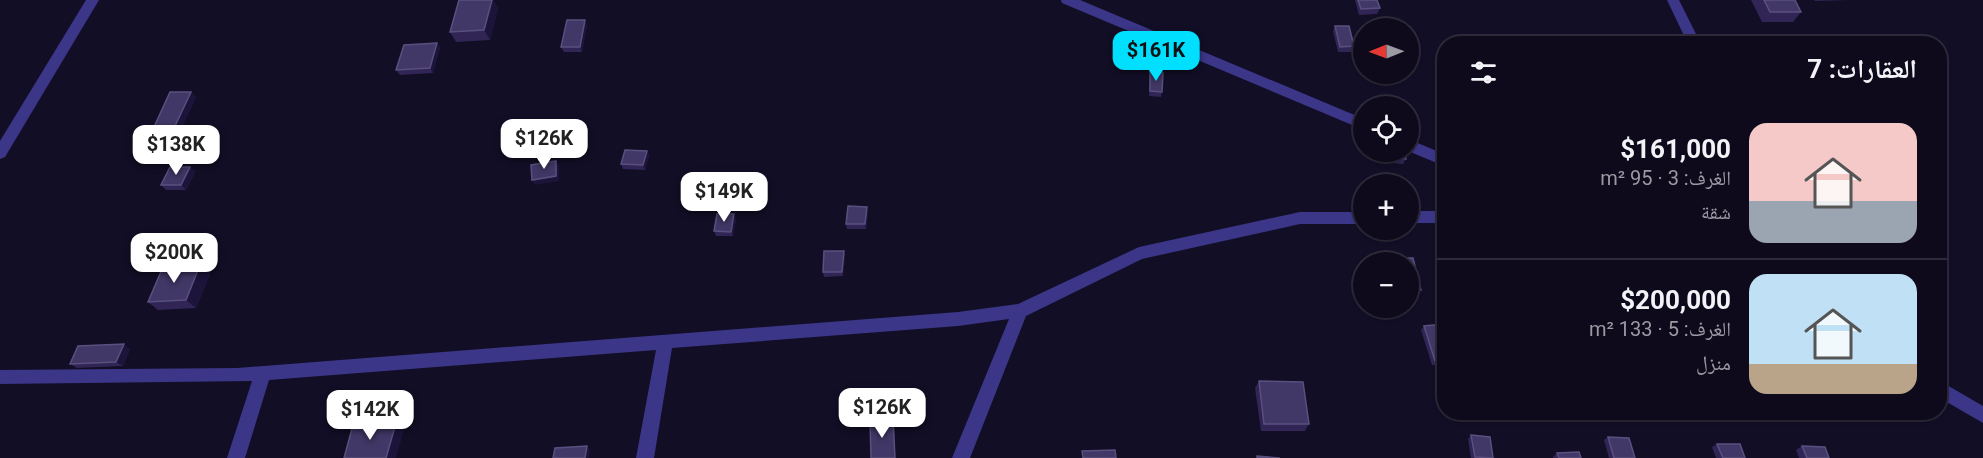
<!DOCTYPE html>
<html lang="ar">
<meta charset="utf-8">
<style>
:root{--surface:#0e0a1c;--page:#171325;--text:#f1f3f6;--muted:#9b9aa3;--line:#2e2b3b;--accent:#00dffe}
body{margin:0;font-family:Roboto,"Noto Naskh Arabic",sans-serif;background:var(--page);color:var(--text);direction:rtl;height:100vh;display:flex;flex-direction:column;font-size:22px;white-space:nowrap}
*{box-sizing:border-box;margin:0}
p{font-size:20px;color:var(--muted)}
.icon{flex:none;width:33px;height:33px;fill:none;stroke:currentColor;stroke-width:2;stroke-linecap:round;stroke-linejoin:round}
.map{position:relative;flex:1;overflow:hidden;direction:ltr}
.side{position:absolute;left:1437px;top:36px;width:510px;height:384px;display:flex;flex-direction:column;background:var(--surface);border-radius:24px;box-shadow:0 2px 4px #0004,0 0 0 2px var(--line);direction:rtl}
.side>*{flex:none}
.needle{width:39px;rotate:269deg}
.fabs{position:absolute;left:1353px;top:18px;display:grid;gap:12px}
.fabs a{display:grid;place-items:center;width:66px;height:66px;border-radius:50%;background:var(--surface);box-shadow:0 2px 4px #0004,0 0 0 2px var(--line);font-size:30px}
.price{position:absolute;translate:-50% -51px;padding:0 14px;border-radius:12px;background:#fff;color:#222;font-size:20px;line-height:39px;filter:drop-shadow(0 2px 3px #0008)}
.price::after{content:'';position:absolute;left:50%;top:36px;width:18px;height:14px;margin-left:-9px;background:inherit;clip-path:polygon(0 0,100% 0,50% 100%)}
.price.selected{background:var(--accent);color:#111}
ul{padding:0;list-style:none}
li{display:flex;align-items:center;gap:18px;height:150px;padding:0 30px}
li+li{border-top:2px solid var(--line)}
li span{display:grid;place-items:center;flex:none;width:168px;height:120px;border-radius:18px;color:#555}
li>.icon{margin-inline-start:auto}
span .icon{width:72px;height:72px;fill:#fffc;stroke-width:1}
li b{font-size:26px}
h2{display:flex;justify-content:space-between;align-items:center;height:72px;padding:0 30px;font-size:26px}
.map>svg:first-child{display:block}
</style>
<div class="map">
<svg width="1983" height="458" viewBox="0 0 1983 458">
<rect width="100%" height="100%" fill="#120e26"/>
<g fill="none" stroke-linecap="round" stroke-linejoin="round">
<g fill="#3b3688" fill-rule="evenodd">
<polygon points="86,0 99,0 5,157 0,159 0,141"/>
<polygon points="1061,0 1080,0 1364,119 1364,130 1062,3"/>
<polygon points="1667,0 1679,0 1701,44 1688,44"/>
<polygon points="1408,139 1444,154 1444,166 1408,151"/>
<rect x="1408" y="211" width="36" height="12"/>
<polygon points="1300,212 1364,212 1364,224 1300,224 1142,259 1026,316 970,458 952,458 1009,319 958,326 672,348 654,458 636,458 656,350 269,380 245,458 227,458 252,381 0,384 0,370 237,368 958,312 1018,304 1139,247"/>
<polygon points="1940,381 1983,406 1983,423 1940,398"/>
</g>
</g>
<g fill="#302555">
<polygon points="459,0 493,0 498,8 490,40 456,42 450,32"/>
<polygon points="1355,0 1377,0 1380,8 1377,14 1359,15"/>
<polygon points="1751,0 1795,0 1801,12 1793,22 1762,22"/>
<polygon points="1814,0 1850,0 1815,1"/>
<polygon points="587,25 582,52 564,52 561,47"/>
<polygon points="1335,26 1354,46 1352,52 1338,52 1333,31"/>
<polygon points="437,43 440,48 433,73 400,75 396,70"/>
<polygon points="1128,52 1149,64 1148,69 1130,70 1127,57"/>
<polygon points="1150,72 1162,92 1161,97 1149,96"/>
<polygon points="196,97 180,131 159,132 154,127"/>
<polygon points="647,151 649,156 645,170 623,169 621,164"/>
<polygon points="1382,152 1405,152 1406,159 1403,164 1383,162"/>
<polygon points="190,167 195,172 186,190 166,190 161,185"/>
<polygon points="868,212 866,229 847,229 846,224"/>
<polygon points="736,219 733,236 716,236 714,231"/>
<polygon points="844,251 845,256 843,276 824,277 823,272"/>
<polygon points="1392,258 1413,258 1421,290 1418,294 1408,294 1408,262 1390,262"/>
<polygon points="200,265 210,274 196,308 158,310 148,302"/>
<polygon points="1444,324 1444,365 1432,365 1421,330 1424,326"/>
<polygon points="130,349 123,366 77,368 70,364"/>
<polygon points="1438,366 1444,366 1444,391 1441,391 1435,370"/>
<polygon points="1259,381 1309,424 1305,431 1261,431 1255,388"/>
<polygon points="1471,435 1493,458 1471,458 1468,439"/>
<polygon points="1608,437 1635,458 1609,458 1604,440"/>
<polygon points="1717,444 1745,458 1716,458 1712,447"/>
<polygon points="1802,446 1829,458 1799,458 1796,450"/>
<polygon points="1557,453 1581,458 1553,458 1553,457"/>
</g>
<g fill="#1c143a">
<polygon points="492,0 493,0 498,8 490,40 484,30"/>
<polygon points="585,20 587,25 582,52 580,47"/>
<polygon points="437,43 440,48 433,73 430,68"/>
<polygon points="191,92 196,97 180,131 175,126"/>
<polygon points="647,151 649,156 645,170 643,165"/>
<polygon points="556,161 559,166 559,181 535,185 532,180"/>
<polygon points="190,167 195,172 186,190 181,185"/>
<polygon points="867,207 868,212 866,229 865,224"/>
<polygon points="734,214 736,219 733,236 731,232"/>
<polygon points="844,251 845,256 843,276 842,272"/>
<polygon points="200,265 210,274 196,308 186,300"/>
<polygon points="124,344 130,349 123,366 116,362"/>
<polygon points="396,423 404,430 396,458 386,458"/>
<polygon points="587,446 590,450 589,458 585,458"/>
</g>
<g fill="#423867" stroke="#5a507f" stroke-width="1.5">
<polygon points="459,0 492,0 484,30 450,32"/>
<polygon points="1358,0 1377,0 1380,8 1361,9"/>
<polygon points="1764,0 1795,0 1801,12 1770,12"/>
<polygon points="567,20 585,20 580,47 561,47"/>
<polygon points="1335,26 1349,26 1354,46 1340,47"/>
<polygon points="437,43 430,68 396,70 404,45"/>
<polygon points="1146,51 1149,64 1131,65 1128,52"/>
<polygon points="1150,72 1163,73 1162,92 1150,91"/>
<polygon points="170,92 191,92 175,126 154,127"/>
<polygon points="625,150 647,151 643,165 621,164"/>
<polygon points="1385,152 1405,152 1406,159 1386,157"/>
<polygon points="556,161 556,176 532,180 531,165"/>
<polygon points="170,167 190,167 181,185 161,185"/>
<polygon points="848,206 867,207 865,224 846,224"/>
<polygon points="717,214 734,214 731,232 714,231"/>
<polygon points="824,251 844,251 842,272 823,272"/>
<polygon points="1392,258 1413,258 1421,290 1408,290 1408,262 1393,262"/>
<polygon points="200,265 186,300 148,302 163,267"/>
<polygon points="1444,324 1444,361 1435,361 1424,326"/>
<polygon points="124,344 116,362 70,364 78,346"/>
<polygon points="1438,366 1444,366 1444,387"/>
<polygon points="1259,381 1303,382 1309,424 1264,424"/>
<polygon points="893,418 895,458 871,458 870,420"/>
<polygon points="396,423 386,458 344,458 353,425"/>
<polygon points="1471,435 1490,437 1493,458 1475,457"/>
<polygon points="1608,437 1629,438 1635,458 1614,458"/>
<polygon points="1717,444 1740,444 1745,458 1723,458"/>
<polygon points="587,446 585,458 553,458 555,448"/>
<polygon points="1802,446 1825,447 1829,458 1807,458"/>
<polygon points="1115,450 1116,458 1083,458 1082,451"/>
<polygon points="1579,452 1581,458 1559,458 1557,453"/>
<polygon points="1257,456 1280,458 1257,458"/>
</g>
</svg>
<div class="fabs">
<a><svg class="needle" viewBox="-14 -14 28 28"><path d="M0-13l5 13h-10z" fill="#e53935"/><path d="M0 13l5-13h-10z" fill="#9b9aa3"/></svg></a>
<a><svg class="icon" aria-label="locate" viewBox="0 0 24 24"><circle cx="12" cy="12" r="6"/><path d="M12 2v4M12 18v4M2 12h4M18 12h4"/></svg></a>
<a>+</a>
<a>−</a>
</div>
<b class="price selected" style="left:1156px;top:82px">$161K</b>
<b class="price" style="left:544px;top:170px">$126K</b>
<b class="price" style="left:176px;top:176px">$138K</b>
<b class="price" style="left:724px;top:223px">$149K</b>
<b class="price" style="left:174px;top:284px">$200K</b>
<b class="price" style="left:882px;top:439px">$126K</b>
<b class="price" style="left:370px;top:441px">$142K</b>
<section class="side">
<h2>العقارات: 7<svg class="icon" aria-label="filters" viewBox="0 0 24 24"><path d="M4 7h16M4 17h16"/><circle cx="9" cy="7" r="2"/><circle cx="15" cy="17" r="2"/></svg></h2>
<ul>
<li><span style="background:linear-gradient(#f6c9c9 65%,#9aa5b1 0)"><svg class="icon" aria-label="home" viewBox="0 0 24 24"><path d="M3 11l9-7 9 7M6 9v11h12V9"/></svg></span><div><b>$161,000</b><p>الغرف: 3 · 95 m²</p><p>شقة</p></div></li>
<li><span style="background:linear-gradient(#bfe0f5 75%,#b9a48a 0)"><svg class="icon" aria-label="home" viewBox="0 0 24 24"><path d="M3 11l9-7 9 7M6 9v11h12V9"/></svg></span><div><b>$200,000</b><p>الغرف: 5 · 133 m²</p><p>منزل</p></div></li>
</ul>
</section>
</div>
